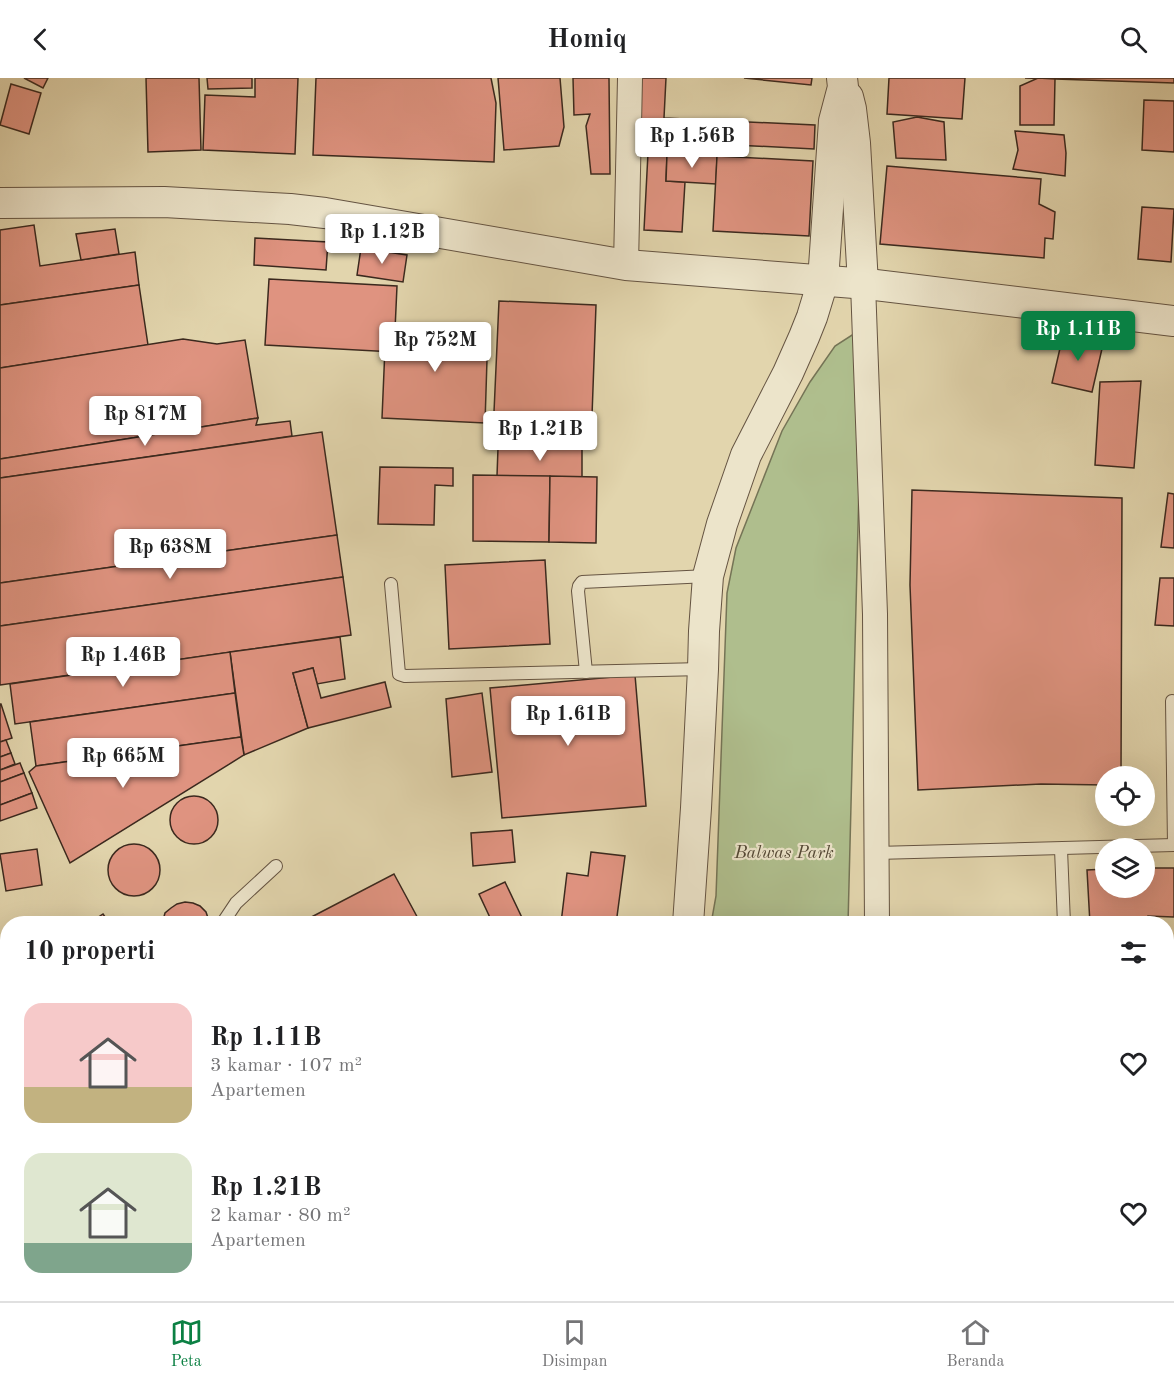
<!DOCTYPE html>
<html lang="id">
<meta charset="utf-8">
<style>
:root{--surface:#fff;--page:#f6f6f6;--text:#202124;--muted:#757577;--line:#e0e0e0;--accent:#0b8043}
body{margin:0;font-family:"Old Standard TT",serif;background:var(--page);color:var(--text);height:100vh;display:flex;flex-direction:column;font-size:22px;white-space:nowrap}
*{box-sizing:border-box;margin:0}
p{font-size:20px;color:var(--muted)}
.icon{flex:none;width:33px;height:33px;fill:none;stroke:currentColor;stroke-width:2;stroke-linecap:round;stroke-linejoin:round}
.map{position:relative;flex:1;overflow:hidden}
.panel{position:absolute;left:0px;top:838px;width:1174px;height:386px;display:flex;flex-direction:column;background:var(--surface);border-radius:24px 24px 0 0;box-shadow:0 6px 24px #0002}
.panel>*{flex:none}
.fabs{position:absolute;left:1095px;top:688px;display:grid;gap:12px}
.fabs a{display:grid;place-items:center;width:60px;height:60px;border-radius:50%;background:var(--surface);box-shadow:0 6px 24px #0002;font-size:30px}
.price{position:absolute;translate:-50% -51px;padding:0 14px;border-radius:6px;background:#fff;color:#222;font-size:20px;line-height:39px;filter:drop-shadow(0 2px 3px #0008)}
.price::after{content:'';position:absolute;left:50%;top:36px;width:18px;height:14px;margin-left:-9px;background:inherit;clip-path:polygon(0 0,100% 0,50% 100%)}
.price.active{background:var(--accent);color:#fff}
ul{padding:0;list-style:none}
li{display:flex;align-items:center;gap:18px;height:150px;padding:0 24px}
li span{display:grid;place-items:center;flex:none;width:168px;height:120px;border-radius:18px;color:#555}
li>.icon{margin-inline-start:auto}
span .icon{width:72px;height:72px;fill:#fffc;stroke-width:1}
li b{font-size:26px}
h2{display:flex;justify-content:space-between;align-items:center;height:72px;padding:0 24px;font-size:26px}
header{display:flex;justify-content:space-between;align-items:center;height:78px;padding:0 24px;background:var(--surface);font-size:27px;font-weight:700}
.tabs{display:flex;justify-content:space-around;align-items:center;height:84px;border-top:2px solid var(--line);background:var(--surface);font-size:16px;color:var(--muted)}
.tabs a{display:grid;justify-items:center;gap:3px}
.tabs .active{color:var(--accent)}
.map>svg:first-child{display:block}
</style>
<header><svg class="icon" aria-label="back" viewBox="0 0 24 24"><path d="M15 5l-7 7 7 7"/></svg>Homiq<svg class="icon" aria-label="search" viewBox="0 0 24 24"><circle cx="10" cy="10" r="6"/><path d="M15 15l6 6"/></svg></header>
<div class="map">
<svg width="1174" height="1223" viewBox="0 0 1174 1223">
<rect width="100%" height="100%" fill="#e2d5ad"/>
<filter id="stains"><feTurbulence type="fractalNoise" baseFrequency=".00333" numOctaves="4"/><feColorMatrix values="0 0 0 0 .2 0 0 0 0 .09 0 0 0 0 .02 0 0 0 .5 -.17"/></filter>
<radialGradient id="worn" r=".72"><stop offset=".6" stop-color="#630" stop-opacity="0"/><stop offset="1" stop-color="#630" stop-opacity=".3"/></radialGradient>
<polygon fill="#afbe8d" stroke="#757456" stroke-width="1.5" points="863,250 848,846 711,846 716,818 727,515 736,470 782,353 810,304 835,268"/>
<polygon fill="#98b6b4" stroke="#737e78" stroke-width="1.5" points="529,1216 531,1223 360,1223 358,1217"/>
<g fill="#df9380" stroke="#3b291e" stroke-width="1.5">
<polygon points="24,0 48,0 43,10"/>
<polygon points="146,0 199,0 201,72 148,74"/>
<polygon points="207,0 252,0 252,10 208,11"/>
<polygon points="255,0 298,0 295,76 203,72 205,17 255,19"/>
<polygon points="316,0 491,0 496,25 494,84 313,77"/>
<polygon points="498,0 560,0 564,49 559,68 504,72"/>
<polygon points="573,0 609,0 610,96 591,96 586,48 590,36 574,37"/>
<polygon points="639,0 666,0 664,40 815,47 814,71 636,62"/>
<polygon points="744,0 812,0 811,7"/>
<polygon points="889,0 965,0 962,41 887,36"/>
<polygon points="1025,0 1174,0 1174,5"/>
<polygon points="1038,0 1055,1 1054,47 1020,47 1020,8"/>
<polygon points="11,6 41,15 29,56 0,47"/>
<polygon points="1144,22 1174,23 1174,74 1142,72"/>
<polygon points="917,39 944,44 946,82 896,80 893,44"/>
<polygon points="1015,53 1064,57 1066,75 1065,98 1013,91 1018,72"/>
<polygon points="648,75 667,76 666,103 685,104 682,154 644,152"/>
<polygon points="667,76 717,78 716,106 666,103"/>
<polygon points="717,78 813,83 809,158 713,153"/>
<polygon points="887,88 1041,101 1039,126 1055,134 1053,161 1045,160 1044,180 880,166"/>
<polygon points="1142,129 1174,131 1171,184 1138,181"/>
<polygon points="34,147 40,188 135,174 139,207 0,227 0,152"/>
<polygon points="115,151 119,176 81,182 76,156"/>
<polygon points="255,160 328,164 326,192 254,187"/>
<polygon points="361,170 407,177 403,204 357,197"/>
<polygon points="269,201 397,208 394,274 265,267"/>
<polygon points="139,207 148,267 0,290 0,227"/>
<polygon points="499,223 596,227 592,338 494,334"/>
<polygon points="386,246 488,250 485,345 382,340"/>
<polygon points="1064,253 1104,262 1092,314 1052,305"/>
<polygon points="183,261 217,266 245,262 258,340 0,381 0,290"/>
<polygon points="1141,303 1134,390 1095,387 1100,304"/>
<polygon points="258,340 256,347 290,343 292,358 0,400 0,381"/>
<polygon points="322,354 337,457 0,505 0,400"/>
<polygon points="498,370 582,370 582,399 497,398"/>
<polygon points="380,389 453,390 453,408 435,407 434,447 378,446"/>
<polygon points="473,397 550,398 549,464 473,463"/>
<polygon points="550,398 597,399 596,465 549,464"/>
<polygon points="912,412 1122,420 1121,699 1106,699 1106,707 1041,706 918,712 910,507"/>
<polygon points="1168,415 1174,416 1174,470 1161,469"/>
<polygon points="337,457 343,499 0,548 0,505"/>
<polygon points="545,482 550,566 449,571 445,487"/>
<polygon points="343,499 351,557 0,607 0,548"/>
<polygon points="1160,500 1174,500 1174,548 1155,547"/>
<polygon points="340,559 345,601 317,606 313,590 293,595 308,650 244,677 230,574"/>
<polygon points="230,574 235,615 15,646 10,606"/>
<polygon points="313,590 321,620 385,604 391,629 308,650 293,595"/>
<polygon points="635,597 646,728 502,740 490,610"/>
<polygon points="235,615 241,659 36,688 30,644"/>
<polygon points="482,615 492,694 452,699 446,621"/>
<polygon points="0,626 1,626 12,660 0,664"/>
<polygon points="241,659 244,677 70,785 29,694 36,688"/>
<polygon points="6,662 11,675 0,679 0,664"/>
<polygon points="11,675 15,686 0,692 0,679"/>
<polygon points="20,685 24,695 0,704 0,692"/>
<polygon points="24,695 32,715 0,727 0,704"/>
<polygon points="32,715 37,730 0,743 0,727"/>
<circle cx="194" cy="742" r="24"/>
<polygon points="512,752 515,784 473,788 471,755"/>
<circle cx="134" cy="792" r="26"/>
<polygon points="37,771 42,807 6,813 0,776"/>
<polygon points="591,774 625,778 616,846 561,845 567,795 588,798"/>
<polygon points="1144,790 1174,790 1174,839 1148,838 1148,846 1090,846 1087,792 1106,791 1106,810 1144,810"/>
<polygon points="394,796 421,846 298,846"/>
<polygon points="505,804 525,846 493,846 479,816"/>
<polygon points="185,824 193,825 200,828 206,834 210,846 162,846 165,835 171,830 177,826"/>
<polygon points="103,836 110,846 88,846"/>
<polygon points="1167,915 1174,915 1174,970 1167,969"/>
<polygon points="1167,1097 1174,1097 1174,1152 1167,1153"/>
<polygon points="8,1156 8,1216 11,1217 0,1218 0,1157"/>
<rect x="265" y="1216" width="54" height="7"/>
<polygon points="672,1216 702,1216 703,1223 672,1223"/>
<polygon points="714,1216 826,1216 778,1222 778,1223 715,1223"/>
<polygon points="1034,1216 1102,1216 1103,1223 1035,1223"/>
<polygon points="1103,1216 1143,1216 1145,1223 1104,1223"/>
<polygon points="0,1220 56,1221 56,1223 0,1223"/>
</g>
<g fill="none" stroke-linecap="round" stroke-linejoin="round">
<g stroke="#655442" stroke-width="14">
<g id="service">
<polyline points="391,506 399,596 405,598 703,591"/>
<polyline points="586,594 578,513 579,508 582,504 708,498"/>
<polyline points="1172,623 1174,767"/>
<polyline points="1061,771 1064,846"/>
<polyline points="876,775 1174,767"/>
<polyline points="222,846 236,825 276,788"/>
<polyline points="0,942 8,941"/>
<polyline points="571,1216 573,1223"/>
<polyline points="608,1216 611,1223"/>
</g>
</g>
<g stroke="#655442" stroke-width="26">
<g id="minor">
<polyline points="626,187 630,0"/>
<polyline points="863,206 875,536 877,846"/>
<polyline points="0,983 8,1018"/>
<polyline points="349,1216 351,1223"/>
<polyline points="1032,1216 1032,1223"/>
</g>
</g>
<g stroke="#655442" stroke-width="32">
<g id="tertiary">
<polyline points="848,19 851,31 855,65 863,206"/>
<polyline points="0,125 164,124 290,131 325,135 626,187 867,206 1174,243"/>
<polyline points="688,846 696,730 703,591 704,553 708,498 722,446 746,377 788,295 804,259 812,239 823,203 834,43 843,9 842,0"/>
</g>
</g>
<g stroke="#3b291e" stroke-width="35">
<g id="trunk">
<polyline points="1167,1016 1174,1015"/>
<polyline points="1167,1067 1174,1067"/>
<polyline points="0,1097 8,1097"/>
<polyline points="0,1133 8,1133"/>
</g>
</g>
<use href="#service" stroke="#ece4ca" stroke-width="12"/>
<use href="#minor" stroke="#ece4ca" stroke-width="24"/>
<use href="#tertiary" stroke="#ece4ca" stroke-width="30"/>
<use href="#trunk" stroke="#e2d5ad" stroke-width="33"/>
</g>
<g text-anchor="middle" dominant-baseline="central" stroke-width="4.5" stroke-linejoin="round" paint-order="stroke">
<g font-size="18" font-style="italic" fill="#524734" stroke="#ece4ca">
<text x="784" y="775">Balwas Park</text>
</g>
</g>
<rect width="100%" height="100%" filter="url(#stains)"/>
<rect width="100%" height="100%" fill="url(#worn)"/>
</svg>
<div class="fabs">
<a><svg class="icon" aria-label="locate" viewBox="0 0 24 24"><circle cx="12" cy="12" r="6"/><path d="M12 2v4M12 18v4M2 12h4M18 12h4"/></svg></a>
<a><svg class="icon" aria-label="layers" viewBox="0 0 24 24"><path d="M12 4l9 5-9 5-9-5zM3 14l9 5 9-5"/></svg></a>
</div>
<b class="price" style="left:692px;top:91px">Rp 1.56B</b>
<b class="price" style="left:382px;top:187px">Rp 1.12B</b>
<b class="price active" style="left:1078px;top:284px">Rp 1.11B</b>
<b class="price" style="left:435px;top:295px">Rp 752M</b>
<b class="price" style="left:145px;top:369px">Rp 817M</b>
<b class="price" style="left:540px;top:384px">Rp 1.21B</b>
<b class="price" style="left:170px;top:502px">Rp 638M</b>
<b class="price" style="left:123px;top:610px">Rp 1.46B</b>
<b class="price" style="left:568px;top:669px">Rp 1.61B</b>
<b class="price" style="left:123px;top:711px">Rp 665M</b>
<section class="panel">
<h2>10 properti<svg class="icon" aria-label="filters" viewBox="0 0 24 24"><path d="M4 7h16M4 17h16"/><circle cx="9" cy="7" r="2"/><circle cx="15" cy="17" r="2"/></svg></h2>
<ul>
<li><span style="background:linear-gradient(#f6c9c9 70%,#c2b280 0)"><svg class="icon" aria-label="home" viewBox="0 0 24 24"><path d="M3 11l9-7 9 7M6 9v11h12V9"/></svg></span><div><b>Rp 1.11B</b><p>3 kamar · 107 m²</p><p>Apartemen</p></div><svg class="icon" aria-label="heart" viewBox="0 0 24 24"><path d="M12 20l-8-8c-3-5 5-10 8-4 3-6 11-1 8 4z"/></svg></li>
<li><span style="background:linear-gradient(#dfe7d0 75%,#7fa58c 0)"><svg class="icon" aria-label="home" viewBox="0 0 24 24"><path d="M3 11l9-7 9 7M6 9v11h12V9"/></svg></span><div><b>Rp 1.21B</b><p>2 kamar · 80 m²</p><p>Apartemen</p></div><svg class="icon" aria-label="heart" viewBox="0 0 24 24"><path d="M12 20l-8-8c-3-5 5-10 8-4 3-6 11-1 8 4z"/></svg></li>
</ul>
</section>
</div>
<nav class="tabs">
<a class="active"><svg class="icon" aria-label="map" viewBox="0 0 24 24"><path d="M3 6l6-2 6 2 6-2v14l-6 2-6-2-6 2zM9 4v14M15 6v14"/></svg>Peta</a>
<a><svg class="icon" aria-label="saved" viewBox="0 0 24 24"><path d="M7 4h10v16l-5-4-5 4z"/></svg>Disimpan</a>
<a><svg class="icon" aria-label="home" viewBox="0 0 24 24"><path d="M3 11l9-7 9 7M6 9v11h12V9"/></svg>Beranda</a>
</nav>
